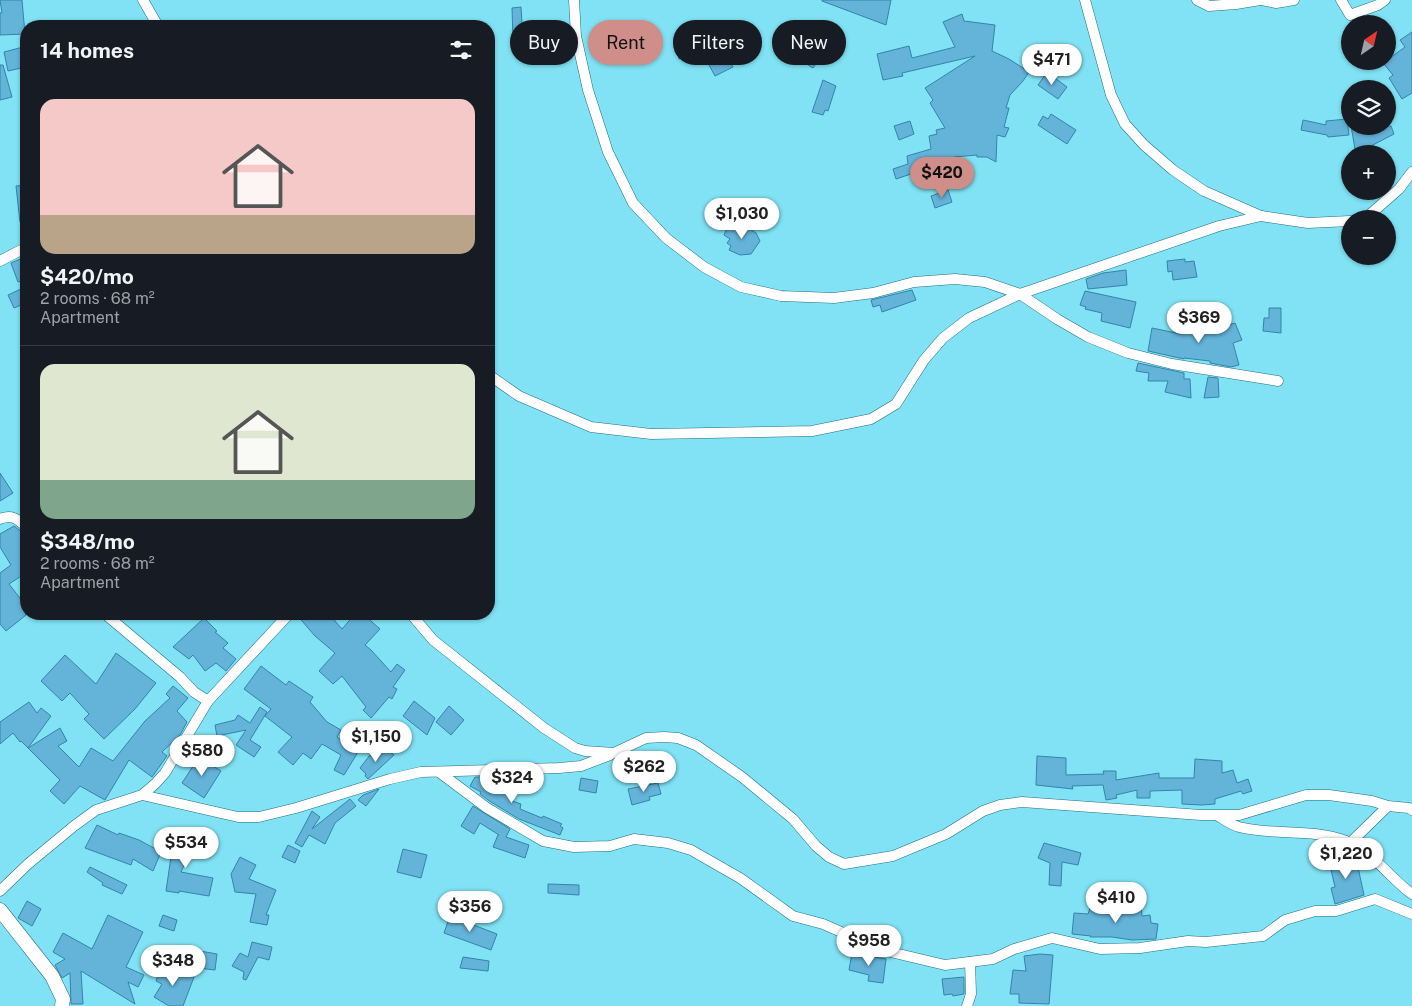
<!DOCTYPE html>
<meta charset="utf-8">
<style>
:root{--surface:#171b24;--page:#20242c;--text:#f1f3f6;--muted:#9ea1a6;--line:#363941;--accent:#cf8e89}
body{margin:0;font-family:"Public Sans",sans-serif;background:var(--page);color:var(--text);height:100vh;display:flex;flex-direction:column;font-size:19px;white-space:nowrap}
*{box-sizing:border-box;margin:0}
p{font-size:16px;color:var(--muted)}
.icon{flex:none;width:28px;height:28px;fill:none;stroke:currentColor;stroke-width:2;stroke-linecap:round;stroke-linejoin:round}
.map{position:relative;flex:1;overflow:hidden}
.details{position:absolute;left:20px;top:20px;width:475px;height:600px;display:flex;flex-direction:column;background:var(--surface);border-radius:20px;box-shadow:0 1px 4px #0004}
.details>*{flex:none}
.top-card{position:absolute;left:510px;top:20px;width:475px;height:45px;display:flex;gap:10px}
.needle{width:32px;rotate:34deg}
.fabs{position:absolute;left:1341px;top:15px;display:grid;gap:10px}
.fabs a{display:grid;place-items:center;width:55px;height:55px;border-radius:50%;background:var(--surface);box-shadow:0 1px 4px #0004;font-size:25px}
.price{position:absolute;translate:-50% -42px;padding:0 11px;border-radius:18px;background:#fff;color:#222;font-size:16px;line-height:32px;filter:drop-shadow(0 1px 2px #0008)}
.price::after{content:'';position:absolute;left:50%;top:30px;width:15px;height:11px;margin-left:-8px;background:inherit;clip-path:polygon(0 0,100% 0,50% 100%)}
.price.active{background:var(--accent);color:#111}
ul{padding:0;list-style:none}
li{display:grid;align-content:center;gap:10px;height:265px;padding:0 20px}
li+li{border-top:1px solid var(--line)}
li span{display:grid;place-items:center;height:155px;border-radius:15px;color:#555}
li>.icon{margin-inline-start:auto}
span .icon{width:90px;height:90px;fill:#fffc;stroke-width:1}
li b{font-size:21px}
h2{display:flex;justify-content:space-between;align-items:center;height:60px;padding:0 20px;font-size:21px}
.tag{padding:0 18px;border-radius:22px;background:var(--surface);box-shadow:0 1px 4px #0004;font-size:18px;line-height:45px}
.tag.active{background:var(--accent);color:#111}
.map>svg:first-child{display:block}
</style>
<div class="map">
<svg width="1412" height="1006" viewBox="0 0 1412 1006">
<rect width="100%" height="100%" fill="#80e2f4"/>
<g fill="#64b3d9" stroke="#3285a9">
<polygon points="0,0 22,0 25,34 0,35 0,13 2,13"/>
<polygon points="822,0 891,0 886,25 822,1"/>
<polygon points="521,7 523,39 513,39 512,8"/>
<polygon points="962,14 964,21 995,25 992,51 1009,59 1029,72 1023,81 1010,95 1006,108 1009,108 1004,127 1009,128 1005,137 997,135 996,162 987,157 977,157 977,155 954,157 954,159 940,161 940,159 916,166 917,172 896,179 893,169 908,164 907,156 931,149 929,136 937,134 936,130 945,128 930,103 933,100 925,88 975,56 902,73 903,76 883,80 877,54 909,46 912,58 955,47 943,22"/>
<polygon points="1412,32 1412,93 1402,99 1389,78 1393,75 1383,63 1405,47 1400,40"/>
<polygon points="818,37 835,46 829,59 822,55 813,68 805,63"/>
<polygon points="687,41 691,53 679,59 676,42"/>
<polygon points="717,46 720,51 723,50 733,67 715,76 703,54"/>
<polygon points="23,47 26,67 8,71 4,52"/>
<polygon points="0,65 3,65 12,97 0,100"/>
<polygon points="1047,72 1067,87 1058,99 1038,85"/>
<polygon points="823,80 836,86 828,111 825,110 823,115 812,112"/>
<polygon points="1051,114 1076,130 1067,144 1038,125 1043,116 1048,119"/>
<polygon points="1347,119 1349,135 1328,137 1327,135 1301,130 1303,120 1326,125 1326,121"/>
<polygon points="910,121 914,134 899,140 894,126"/>
<polygon points="1351,126 1391,126 1394,134 1369,147 1355,149"/>
<polygon points="26,185 26,221 20,222 16,186"/>
<polygon points="948,190 952,202 935,208 931,196"/>
<polygon points="728,226 746,226 756,233 760,241 751,254 740,255 729,250 731,246 727,243 730,239 724,235"/>
<polygon points="23,258 26,264 26,280 18,282 11,263"/>
<polygon points="1185,259 1185,262 1194,261 1197,277 1173,280 1172,271 1168,272 1167,261"/>
<polygon points="1126,270 1127,285 1088,289 1086,279 1103,273"/>
<polygon points="23,288 26,296 26,303 14,308 8,295"/>
<polygon points="912,290 916,300 882,312 880,305 873,307 871,300"/>
<polygon points="1085,291 1136,302 1130,328 1101,321 1102,313 1085,309 1086,307 1080,305"/>
<polygon points="1269,308 1281,308 1281,333 1263,331 1264,318 1269,318"/>
<polygon points="1213,319 1216,329 1235,323 1242,340 1233,343 1239,365 1231,367 1210,363 1210,361 1184,358 1184,359 1148,351 1152,328 1181,334 1199,332 1197,324"/>
<polygon points="1138,363 1184,373 1184,379 1190,379 1191,398 1165,392 1168,381 1148,381 1149,373 1136,371"/>
<polygon points="1208,377 1218,378 1219,397 1204,398"/>
<polygon points="0,473 13,493 0,501"/>
<polygon points="14,526 23,533 26,538 26,573 9,584 26,606 26,615 6,631 0,624 0,573 11,565 0,547 0,534"/>
<polygon points="296,614 329,614 342,629 355,614 363,614 380,629 365,645 371,650 391,672 397,664 405,670 393,687 397,689 392,699 389,697 371,718 363,710 366,707 342,676 333,684 319,671 335,653 315,636"/>
<polygon points="204,618 217,631 215,632 228,643 223,648 236,659 226,671 216,663 205,671 193,655 189,659 173,647"/>
<polygon points="116,653 156,683 135,709 104,739 84,719 89,714 70,693 62,701 41,681 65,655 96,684"/>
<polygon points="261,666 286,685 289,681 313,697 310,702 327,722 341,730 337,737 358,752 344,775 334,770 341,755 322,744 311,759 303,753 293,765 278,752 292,737 265,716 271,709 244,689"/>
<polygon points="173,686 188,698 177,711 187,722 180,735 162,752 167,756 152,777 129,760 105,800 80,786 64,804 50,791 60,780 28,748 60,728 67,741 58,746 79,767 91,748 113,761 145,721 170,698 166,694"/>
<polygon points="414,701 435,718 427,735 403,716"/>
<polygon points="29,702 37,713 41,708 51,716 28,748 21,741 20,742 13,733 0,744 0,722"/>
<polygon points="449,706 464,720 451,735 436,722"/>
<polygon points="260,707 267,712 250,740 261,747 254,757 236,745 246,730 217,736 215,725 235,720 238,715 250,723"/>
<polygon points="385,748 394,755 368,779 365,776 366,774 360,768 370,755 376,761"/>
<polygon points="1037,756 1066,758 1066,775 1104,774 1103,771 1116,771 1116,780 1159,773 1159,778 1194,778 1195,759 1222,761 1222,773 1233,770 1237,783 1248,779 1252,791 1243,794 1241,791 1215,799 1215,804 1202,805 1182,804 1182,790 1150,791 1150,798 1137,798 1137,790 1116,795 1117,798 1106,800 1103,785 1072,786 1073,789 1036,785"/>
<polygon points="199,757 221,771 204,798 182,783"/>
<polygon points="475,777 484,777 516,793 512,801 521,804 520,809 542,818 543,816 562,824 560,826 563,828 560,835 519,819 491,802 480,794 481,792 470,786"/>
<polygon points="581,778 598,781 596,793 579,790"/>
<polygon points="658,783 661,794 649,797 650,800 632,805 628,789"/>
<polygon points="379,789 366,806 358,800 363,795"/>
<polygon points="350,799 356,806 335,823 325,844 309,835 302,847 295,843 312,811 320,817 312,829"/>
<polygon points="473,806 510,829 506,837 529,845 525,858 493,847 498,835 499,835 480,823 474,834 461,826"/>
<polygon points="97,825 118,835 119,833 139,840 161,852 153,871 133,859 131,865 85,848"/>
<polygon points="181,829 197,836 181,872 213,878 209,896 179,891 179,893 166,891 172,850"/>
<polygon points="1044,843 1081,853 1078,865 1062,862 1061,886 1049,885 1050,863 1038,858"/>
<polygon points="288,845 300,851 295,863 282,857"/>
<polygon points="403,849 427,855 421,878 397,872"/>
<polygon points="240,857 256,865 249,879 276,890 266,915 269,915 267,925 250,922 256,894 235,892 231,874"/>
<polygon points="1356,858 1364,895 1335,904 1331,888 1335,887 1329,861"/>
<polygon points="90,867 127,885 122,894 102,885 103,883 87,872"/>
<polygon points="548,884 579,885 579,895 548,893"/>
<polygon points="27,901 41,909 32,926 18,918"/>
<polygon points="1141,903 1142,916 1150,915 1151,923 1158,924 1156,939 1132,940 1112,937 1090,937 1091,936 1072,934 1074,913 1088,914 1090,908 1114,915 1114,908 1128,908 1128,904"/>
<polygon points="108,915 143,932 126,967 144,975 138,987 128,982 135,1004 81,971 83,1004 71,1004 70,973 62,978 55,965 65,959 53,952 63,933 92,949"/>
<polygon points="163,915 177,920 174,931 159,926"/>
<polygon points="450,916 497,934 491,950 444,933"/>
<polygon points="252,942 272,947 269,960 258,957 246,980 243,979 244,972 232,966 240,953 248,957"/>
<polygon points="200,951 217,954 215,970 198,968"/>
<polygon points="852,953 886,959 883,983 868,981 869,975 849,970"/>
<polygon points="1040,954 1053,955 1049,1004 1019,1003 1019,994 1010,994 1013,970 1026,971 1024,956"/>
<polygon points="463,957 489,961 488,971 460,968"/>
<polygon points="162,965 194,977 183,1006 169,1006 154,997 162,984 156,981"/>
<polygon points="964,977 964,994 953,996 952,994 944,995 942,979"/>
</g>
<g fill="none" stroke-linecap="round" stroke-linejoin="round">
<g stroke="#21717e" stroke-width="11">
<g id="street">
<polyline points="143,0 158,26"/>
<polyline points="574,0 576,36 588,90 608,152 633,203 666,238 704,267 741,287 781,296 834,298 873,293 914,282 955,279 985,282 1020,294 1057,319 1088,337 1128,353 1172,364 1278,381"/>
<polyline points="1085,0 1111,95 1125,124 1144,145 1173,170 1204,191 1261,216"/>
<polyline points="1197,0 1209,6 1236,4 1260,0"/>
<polyline points="1262,0 1276,3 1294,0"/>
<polyline points="1341,0 1350,15 1378,5 1385,0"/>
<polyline points="1361,219 1367,217 1399,189 1412,172"/>
<polyline points="0,261 21,250"/>
<polyline points="489,375 519,396 591,427 651,434 812,431 871,419 896,404 924,360 943,338 969,318 1020,294 1219,226 1261,216 1308,223 1350,221"/>
<path d="M 0,519 C 11,514 18,519 26,527"/>
<polyline points="411,614 433,640 544,728 575,748 585,751 614,753 646,738 664,737 678,738 696,745 742,777 793,819 816,846 829,857 844,864 893,856 946,834 983,811 1000,805 1022,802 1201,815 1239,815 1306,795 1329,795 1372,801 1388,806 1409,808 1412,810"/>
<polyline points="208,701 289,614"/>
<polyline points="439,772 487,808 543,841 574,847 610,846 634,839 668,843 691,850 740,878 793,916 823,924 882,950 945,965 993,959 1014,949 1052,938 1100,949 1140,948 1188,941 1206,942 1263,936 1285,920 1315,911 1336,911 1375,899 1412,914"/>
<polyline points="142,795 238,817 259,817 296,808 390,779 421,772 559,768 581,766 610,755"/>
<path d="M 1218,816 C 1225,820 1232,825 1239,827 C 1274,836 1312,828 1346,841 C 1373,852 1390,878 1412,894"/>
<polyline points="1350,843 1388,806"/>
<polyline points="0,891 28,864 74,826 96,810 142,795 155,784 165,773 208,701 194,692 180,677 105,614"/>
<polyline points="967,1006 971,994 970,962"/>
</g>
</g>
<g stroke="#21717e" stroke-width="15">
<polyline id="secondary" points="0,910 52,976 63,999 62,1006"/>
</g>
<use href="#street" stroke="#fff" stroke-width="10"/>
<use href="#secondary" stroke="#fff" stroke-width="14"/>
</g>
</svg>
<div class="fabs">
<a><svg class="needle" viewBox="-14 -14 28 28"><path d="M0-13l5 13h-10z" fill="#e53935"/><path d="M0 13l5-13h-10z" fill="#9ea1a6"/></svg></a>
<a><svg class="icon" aria-label="layers" viewBox="0 0 24 24"><path d="M12 4l9 5-9 5-9-5zM3 14l9 5 9-5"/></svg></a>
<a>+</a>
<a>−</a>
</div>
<b class="price" style="left:1052px;top:86px">$471</b>
<b class="price active" style="left:942px;top:199px">$420</b>
<b class="price" style="left:742px;top:240px">$1,030</b>
<b class="price" style="left:1199px;top:344px">$369</b>
<b class="price" style="left:376px;top:763px">$1,150</b>
<b class="price" style="left:202px;top:777px">$580</b>
<b class="price" style="left:644px;top:793px">$262</b>
<b class="price" style="left:512px;top:804px">$324</b>
<b class="price" style="left:186px;top:869px">$534</b>
<b class="price" style="left:1346px;top:880px">$1,220</b>
<b class="price" style="left:1116px;top:924px">$410</b>
<b class="price" style="left:470px;top:933px">$356</b>
<b class="price" style="left:869px;top:967px">$958</b>
<b class="price" style="left:173px;top:987px">$348</b>
<div class="top-card">
<a class="tag">Buy</a>
<a class="tag active">Rent</a>
<a class="tag">Filters</a>
<a class="tag">New</a>
</div>
<section class="details">
<h2>14 homes<svg class="icon" aria-label="filters" viewBox="0 0 24 24"><path d="M4 7h16M4 17h16"/><circle cx="9" cy="7" r="2"/><circle cx="15" cy="17" r="2"/></svg></h2>
<ul>
<li><span style="background:linear-gradient(#f6c9c9 75%,#b9a48a 0)"><svg class="icon" aria-label="home" viewBox="0 0 24 24"><path d="M3 11l9-7 9 7M6 9v11h12V9"/></svg></span><div><b>$420/mo</b><p>2 rooms · 68 m²</p><p>Apartment</p></div></li>
<li><span style="background:linear-gradient(#dfe7d0 75%,#7fa58c 0)"><svg class="icon" aria-label="home" viewBox="0 0 24 24"><path d="M3 11l9-7 9 7M6 9v11h12V9"/></svg></span><div><b>$348/mo</b><p>2 rooms · 68 m²</p><p>Apartment</p></div></li>
</ul>
</section>
</div>
